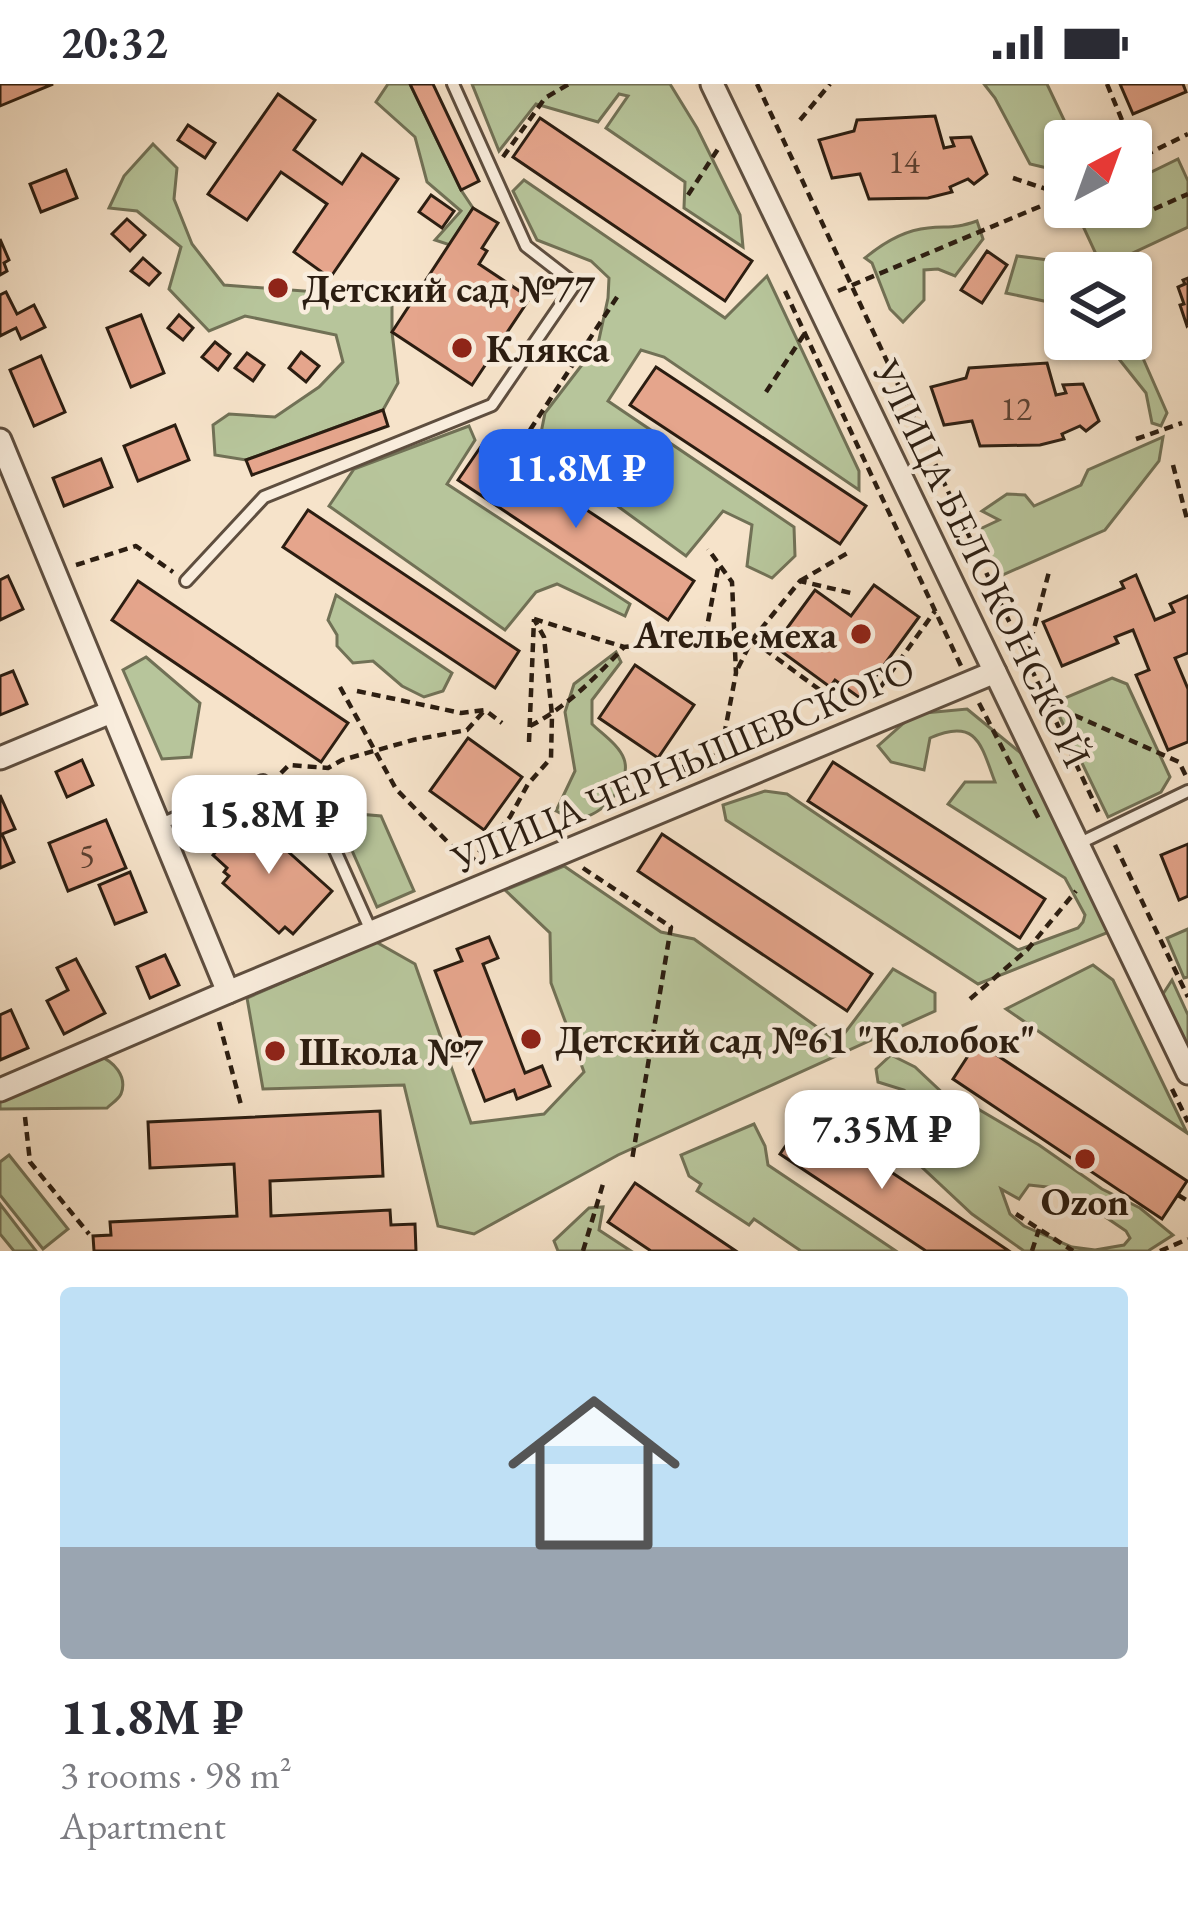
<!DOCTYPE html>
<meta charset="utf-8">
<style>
:root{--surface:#fff;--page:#f2f2f3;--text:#2b2b33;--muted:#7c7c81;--accent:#2563eb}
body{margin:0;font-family:"EB Garamond",serif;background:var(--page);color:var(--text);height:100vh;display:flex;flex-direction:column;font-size:45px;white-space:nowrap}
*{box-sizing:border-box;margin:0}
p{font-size:39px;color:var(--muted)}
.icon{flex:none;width:66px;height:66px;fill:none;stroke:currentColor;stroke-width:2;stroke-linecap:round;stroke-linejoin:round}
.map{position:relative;height:1167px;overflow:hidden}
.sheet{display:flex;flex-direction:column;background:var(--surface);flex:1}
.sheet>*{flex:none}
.needle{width:78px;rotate:41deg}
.tools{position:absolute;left:1044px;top:36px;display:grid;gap:24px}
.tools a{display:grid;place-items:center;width:108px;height:108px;border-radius:12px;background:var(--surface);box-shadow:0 3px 9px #0004;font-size:60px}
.price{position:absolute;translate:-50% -102px;padding:0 27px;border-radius:24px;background:#fff;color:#222;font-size:39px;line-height:78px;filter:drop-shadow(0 3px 6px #0008)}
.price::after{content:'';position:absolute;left:50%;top:72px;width:36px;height:27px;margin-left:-18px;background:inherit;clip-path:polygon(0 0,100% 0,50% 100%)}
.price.selected{background:var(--accent);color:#fff}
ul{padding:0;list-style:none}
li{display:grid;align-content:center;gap:24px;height:636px;padding:0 60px}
li span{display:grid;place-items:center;height:372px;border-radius:12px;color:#555}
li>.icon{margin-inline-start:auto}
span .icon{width:216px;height:216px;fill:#fffc;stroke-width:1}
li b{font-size:51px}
.status{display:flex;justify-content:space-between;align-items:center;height:84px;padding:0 60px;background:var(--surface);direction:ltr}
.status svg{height:33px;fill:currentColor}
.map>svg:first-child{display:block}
</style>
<div class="status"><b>20:32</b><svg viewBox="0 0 49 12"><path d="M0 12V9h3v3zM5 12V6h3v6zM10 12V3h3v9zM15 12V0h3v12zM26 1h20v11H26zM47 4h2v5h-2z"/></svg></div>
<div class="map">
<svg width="1188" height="1167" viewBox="0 0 1188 1167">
<rect width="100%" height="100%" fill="#f6e3ca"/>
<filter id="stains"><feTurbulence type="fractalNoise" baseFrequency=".00167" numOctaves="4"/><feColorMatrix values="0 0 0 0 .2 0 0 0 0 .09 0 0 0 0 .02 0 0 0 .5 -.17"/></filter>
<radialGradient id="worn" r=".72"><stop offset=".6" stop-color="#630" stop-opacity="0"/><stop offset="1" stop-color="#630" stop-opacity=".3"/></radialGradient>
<g fill="#b7c59b" stroke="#717156" stroke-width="3" fill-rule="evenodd">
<polygon points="388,0 410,0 461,106 473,124 450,161 435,156 461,127 427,98 415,53 376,18"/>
<polygon points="472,0 670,0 697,44 740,131 743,163 684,124 685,98 606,44 628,12 619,10 598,38 536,20 499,67"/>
<polygon points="984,0 1047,0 1074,57 1065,57 1064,88 1030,80 995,14"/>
<polygon points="153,60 177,84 174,115 192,160 224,201 344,210 392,208 392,248 398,299 383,326 246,376 215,371 213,341 229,330 275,333 319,303 343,278 336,251 245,232 209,247 169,205 181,163 137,127 109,124 124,92"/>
<polygon points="1178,75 1188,97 1188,143 1103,183 1105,189 1065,189 1065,224 1058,220 1006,209 1017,172 1102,183 1075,125 1131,123 1131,98"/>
<polygon points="524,96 725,234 767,192 859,387 859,406 664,273 641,266 608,317 794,443 795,472 772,494 747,482 752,441 723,427 686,472 538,364 545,329 598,260 608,214 609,194 591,177 537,156 513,107"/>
<path d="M 977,137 L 983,155 L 955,192 L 938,185 L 924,186 L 924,216 L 903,238 L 890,225 L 872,179 L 865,174 C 883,159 904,146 928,144 C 950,142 954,145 977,137 Z"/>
<polygon points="1131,247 1167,329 1161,342 1152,339 1146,309 1103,255 1131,255"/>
<polygon points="469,342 475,356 447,400 630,520 625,532 557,500 536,508 505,546 329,422 354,385"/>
<polygon points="1163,353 1159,377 1105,446 998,493 978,446 999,436 982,427 1007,410 1025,411 1034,422 1081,401 1088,386"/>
<polygon points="336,511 452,589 443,607 424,613 402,602 373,577 353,579 337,562 337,551 328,536"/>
<path d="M 616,568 L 621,578 L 592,616 L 592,640 C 602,650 619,661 624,675 C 632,697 605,729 584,733 C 574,736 565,731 556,727 L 575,687 L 565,628 L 574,600 Z"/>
<polygon points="146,573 200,619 191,673 162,675 123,586"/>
<polygon points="1112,594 1127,600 1170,693 1161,708 1108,733 1053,619"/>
<path d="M 967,625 L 1022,670 L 1109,848 L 978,900 L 726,736 L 723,721 L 765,707 L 787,710 L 1018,866 L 1078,844 L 1083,838 L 1085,831 L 1065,794 L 948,720 L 965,698 L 995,698 C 981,661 977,633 930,654 L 924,686 L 891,678 L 878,662 L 914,630 Z"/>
<polygon points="335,728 381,732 414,807 377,823"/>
<polygon points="564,782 661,848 694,855 838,958 893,885 935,909 935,927 618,1071 474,1150 438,1142 404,1001 263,1005 247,914 376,858 415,880 471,1039 544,1030 584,988 551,899 550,849 505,806"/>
<polygon points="1188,845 1188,893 1184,894 1167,854"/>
<polygon points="1093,881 1113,896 1187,1049 1006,925"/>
<polygon points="1172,896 1188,931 1188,967 1161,913"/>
<path d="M 891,971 L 915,983 L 948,1014 L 956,1012 L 1039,1061 L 1102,1105 L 1140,1124 L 1173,1151 L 1148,1167 L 1024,1167 L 972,1130 L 912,1074 L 905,1070 L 896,1074 L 869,1060 L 820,1024 L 827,1013 C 862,1015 877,1024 897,1052 L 920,1044 L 958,1068 L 970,1047 L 945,1037 L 904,1006 L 878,998 L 876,985 ZM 1029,1101 L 1056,1104 L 1077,1125 L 1101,1130 L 1126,1147 L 1130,1154 L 1124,1161 L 1095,1166 L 1072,1163 L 1024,1142 L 1010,1130 L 1001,1105 L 1019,1115 Z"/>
<path d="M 99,972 C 113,977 128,992 121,1010 C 118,1016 112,1019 107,1024 L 0,1025 L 0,1013 Z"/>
<polygon points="754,1040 765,1062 768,1081 896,1167 801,1167 754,1135 749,1141 697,1107 701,1100 689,1092 681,1071"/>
<polygon points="9,1071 68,1145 43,1165 0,1111 0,1078"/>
<polygon points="0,1120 36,1167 14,1167 0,1150"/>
<polygon points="603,1123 599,1146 631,1167 558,1167 554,1157 589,1124"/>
</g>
<g fill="#e5a58c" stroke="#2b1d11" stroke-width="3">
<polygon points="0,0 53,0 0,22"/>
<polygon points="410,0 433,0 479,97 461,106"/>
<polygon points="1120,0 1183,0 1186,8 1133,30"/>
<polygon points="278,10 315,36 294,66 342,100 362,70 398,95 330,194 294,168 327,120 281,88 247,136 208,110"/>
<polygon points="935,32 944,64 954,62 951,54 971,53 987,90 974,100 968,95 950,103 952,108 928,114 869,115 860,90 832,94 819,56 854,47 857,36"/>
<polygon points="540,34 752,177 725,217 513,73"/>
<polygon points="188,41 215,59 205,74 178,56"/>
<polygon points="66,86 77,114 41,128 30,100"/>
<polygon points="431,111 454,127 442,144 419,128"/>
<polygon points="473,124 498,139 482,164 487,167 479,180 530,214 472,301 392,248"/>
<polygon points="127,135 145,151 130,167 112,150"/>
<polygon points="0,155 9,176 4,179 7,187 0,191"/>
<polygon points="987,167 1007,181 982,219 961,206"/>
<polygon points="143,174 160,189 149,201 131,187"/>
<polygon points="1188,194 1188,241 1187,242 1180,221 1184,220 1178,203 1185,200 1183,196"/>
<polygon points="6,208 17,230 34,221 45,243 21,255 16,244 0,252 0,211"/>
<polygon points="141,231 164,289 131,303 107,244"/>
<polygon points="179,231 193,244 183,256 168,244"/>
<polygon points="215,258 230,270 218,286 202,273"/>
<polygon points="301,268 319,282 306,298 289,284"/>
<polygon points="247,269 264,281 253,297 235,284"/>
<polygon points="41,272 65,328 34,342 10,286"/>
<polygon points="1047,279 1056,311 1066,309 1063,301 1083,300 1099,337 1086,347 1080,342 1062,350 1064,355 1040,361 980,362 972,337 944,341 931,303 966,294 969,284"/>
<polygon points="656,283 866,422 840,460 630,321"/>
<polygon points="383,326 388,342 252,391 246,376"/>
<polygon points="175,341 189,376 138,397 124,362"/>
<polygon points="484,358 694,497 668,536 458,396"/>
<polygon points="101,375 112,403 64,422 53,394"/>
<polygon points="308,426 519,567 495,604 283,463"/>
<polygon points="1136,491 1155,536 1174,528 1170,520 1188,512 1188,569 1175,574 1188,605 1188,658 1168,666 1136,591 1149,586 1133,546 1115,553 1118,559 1062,582 1043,538 1124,504 1121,498"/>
<polygon points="8,492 23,525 0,536 0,496"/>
<polygon points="138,497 348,639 321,678 112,536"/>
<polygon points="874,501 919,533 860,614 835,596 830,603 774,562 815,506 851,532"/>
<polygon points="635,581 694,621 658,674 599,634"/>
<polygon points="13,587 27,620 0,631 0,592"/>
<polygon points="468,654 522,693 484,746 430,707"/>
<polygon points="82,676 93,701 67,713 56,688"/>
<polygon points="833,678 1045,815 1020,854 808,717"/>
<polygon points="0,711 15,745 2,750 14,778 0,784"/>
<polygon points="244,728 332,807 293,850 285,843 279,849 223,799 229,792 224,788 227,784 213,771 234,746 230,743"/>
<polygon points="106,736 126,784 68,807 49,759"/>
<polygon points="662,750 872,890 847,927 638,787"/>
<polygon points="1188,760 1188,812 1179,816 1161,771"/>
<polygon points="130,788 146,828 115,840 99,801"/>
<polygon points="489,853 498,874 483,880 525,989 542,982 550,1002 517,1015 514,1006 485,1017 435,887 462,877 457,865"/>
<polygon points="165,871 179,901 150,914 137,883"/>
<polygon points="76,875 105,929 64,950 47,917 68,906 57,884"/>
<polygon points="11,926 28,964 0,976 0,931"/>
<polygon points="977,958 1187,1097 1162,1135 953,995"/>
<polygon points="380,1027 383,1092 270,1097 271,1132 390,1126 391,1141 415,1140 416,1167 94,1167 93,1152 111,1151 110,1138 237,1132 234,1080 150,1084 148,1038"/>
<polygon points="806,1032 935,1117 1009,1167 926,1167 780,1070"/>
<polygon points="635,1099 666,1120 736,1167 651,1167 608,1138"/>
</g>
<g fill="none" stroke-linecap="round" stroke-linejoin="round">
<g stroke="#5e4e3f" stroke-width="16">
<g id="lane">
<polyline points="186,497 264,413 492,321 575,200 526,162 453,0"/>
<polyline points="158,741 263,697 329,753 372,849"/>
<polyline points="1078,760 1188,707"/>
</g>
</g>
<g stroke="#5e4e3f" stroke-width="27">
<g id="street">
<polyline points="712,0 1188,989"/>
<polyline points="0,356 228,908"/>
<polyline points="0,674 111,628"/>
<polyline points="0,1006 228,908 995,588"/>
</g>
</g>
<g stroke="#2b1d11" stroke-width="4.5" stroke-dasharray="9 6" stroke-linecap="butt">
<polyline points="757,0 1099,729"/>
<polyline points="1107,0 1129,53"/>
<polyline points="800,36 830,0"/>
<polyline points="503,73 545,14 569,0"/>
<polyline points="1131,78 1188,50"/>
<polyline points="1013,94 1064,111"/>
<polyline points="688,111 718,65"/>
<polyline points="1154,125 1188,110"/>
<polyline points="785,207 961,582"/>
<polyline points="838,207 1065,112"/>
<polyline points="766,308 805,249"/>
<polyline points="530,346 619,210"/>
<polyline points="1136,355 1182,339"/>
<polyline points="1173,381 1188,439"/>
<polyline points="76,481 136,462 173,488"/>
<polyline points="800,497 851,467"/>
<polyline points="534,535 624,563 683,556"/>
<polyline points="752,556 824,609"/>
<polyline points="699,566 707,543 719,479"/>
<polyline points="1027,571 1050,484"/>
<polyline points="738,584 752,556 800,497 855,510"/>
<polyline points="340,603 396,705 470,781"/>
<polyline points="357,607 461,629 485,626 502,639"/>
<polyline points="872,615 935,527"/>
<polyline points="979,619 1040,737"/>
<polyline points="1047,619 1179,678 1187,694"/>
<path d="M 530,642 C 567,623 596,593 624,563"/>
<polyline points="529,658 534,535"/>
<polyline points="674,668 687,695"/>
<polyline points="281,689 289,681 328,684 342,676 413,656 467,646 485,626"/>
<polyline points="700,689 724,652 736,589 732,498 708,465"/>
<polyline points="1115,761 1188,913"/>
<polyline points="469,780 510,733 528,700 551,674 552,631 544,553 534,535"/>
<polyline points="583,784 671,843 632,1076"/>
<polyline points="970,915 1027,866 1076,807"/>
<polyline points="219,938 241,1021"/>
<polyline points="1172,1005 1188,1038"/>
<polyline points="25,1033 30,1078 89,1150"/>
<polyline points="1178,1111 1188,1117"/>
<polyline points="1016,1130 1073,1167"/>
<polyline points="583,1167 603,1100"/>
<polyline points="1032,1167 1039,1145"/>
<polyline points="1160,1167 1188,1155"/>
</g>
<use href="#lane" stroke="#f9eddd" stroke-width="10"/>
<use href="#street" stroke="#f9eddd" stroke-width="21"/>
</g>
<g fill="#8f2418" stroke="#f9eddd" stroke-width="4.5">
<circle cx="278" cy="204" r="12"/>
<circle cx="462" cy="264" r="12"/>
<circle cx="861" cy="550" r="12"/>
<circle cx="531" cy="955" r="12"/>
<circle cx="275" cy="967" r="12"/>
<circle cx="1085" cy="1075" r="12"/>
</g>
<g text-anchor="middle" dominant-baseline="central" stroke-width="9" stroke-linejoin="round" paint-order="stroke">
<g font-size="33" fill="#5a3f30">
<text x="904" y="77">14</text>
<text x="1016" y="324">12</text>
<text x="87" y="771">5</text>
</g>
<g font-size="39" font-weight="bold" fill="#2b1d11" stroke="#f9eddd" text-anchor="start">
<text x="302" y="204">Детский сад №77</text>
<text x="486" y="264">Клякса</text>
<text x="837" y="550" text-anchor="end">Ателье меха</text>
<text x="555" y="955">Детский сад №61 "Колобок"</text>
<text x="299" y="967">Школа №7</text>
<text x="1085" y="1117" text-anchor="middle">Ozon</text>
</g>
<g font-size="39" fill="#2b1d11" stroke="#f9eddd">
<text transform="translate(982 479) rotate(64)">УЛИЦА БЕЛОКОНСКОЙ</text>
<text transform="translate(683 680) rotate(-23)">УЛИЦА ЧЕРНЫШЕВСКОГО</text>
</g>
</g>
<rect width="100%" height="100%" filter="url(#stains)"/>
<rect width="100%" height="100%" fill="url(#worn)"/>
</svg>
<div class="tools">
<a><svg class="needle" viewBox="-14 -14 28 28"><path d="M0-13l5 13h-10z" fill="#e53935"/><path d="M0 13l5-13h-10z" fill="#7c7c81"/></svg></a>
<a><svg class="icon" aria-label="layers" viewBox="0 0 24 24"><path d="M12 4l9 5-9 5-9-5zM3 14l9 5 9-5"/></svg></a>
</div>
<b class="price selected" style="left:576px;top:447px">11.8M ₽</b>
<b class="price" style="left:269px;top:793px">15.8M ₽</b>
<b class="price" style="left:882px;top:1108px">7.35M ₽</b>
</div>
<section class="sheet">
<ul>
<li><span style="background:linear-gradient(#bfe0f5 70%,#9aa5b1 0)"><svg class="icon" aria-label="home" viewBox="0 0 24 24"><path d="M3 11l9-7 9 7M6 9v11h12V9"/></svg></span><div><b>11.8M ₽</b><p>3 rooms · 98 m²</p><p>Apartment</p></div></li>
</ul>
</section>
